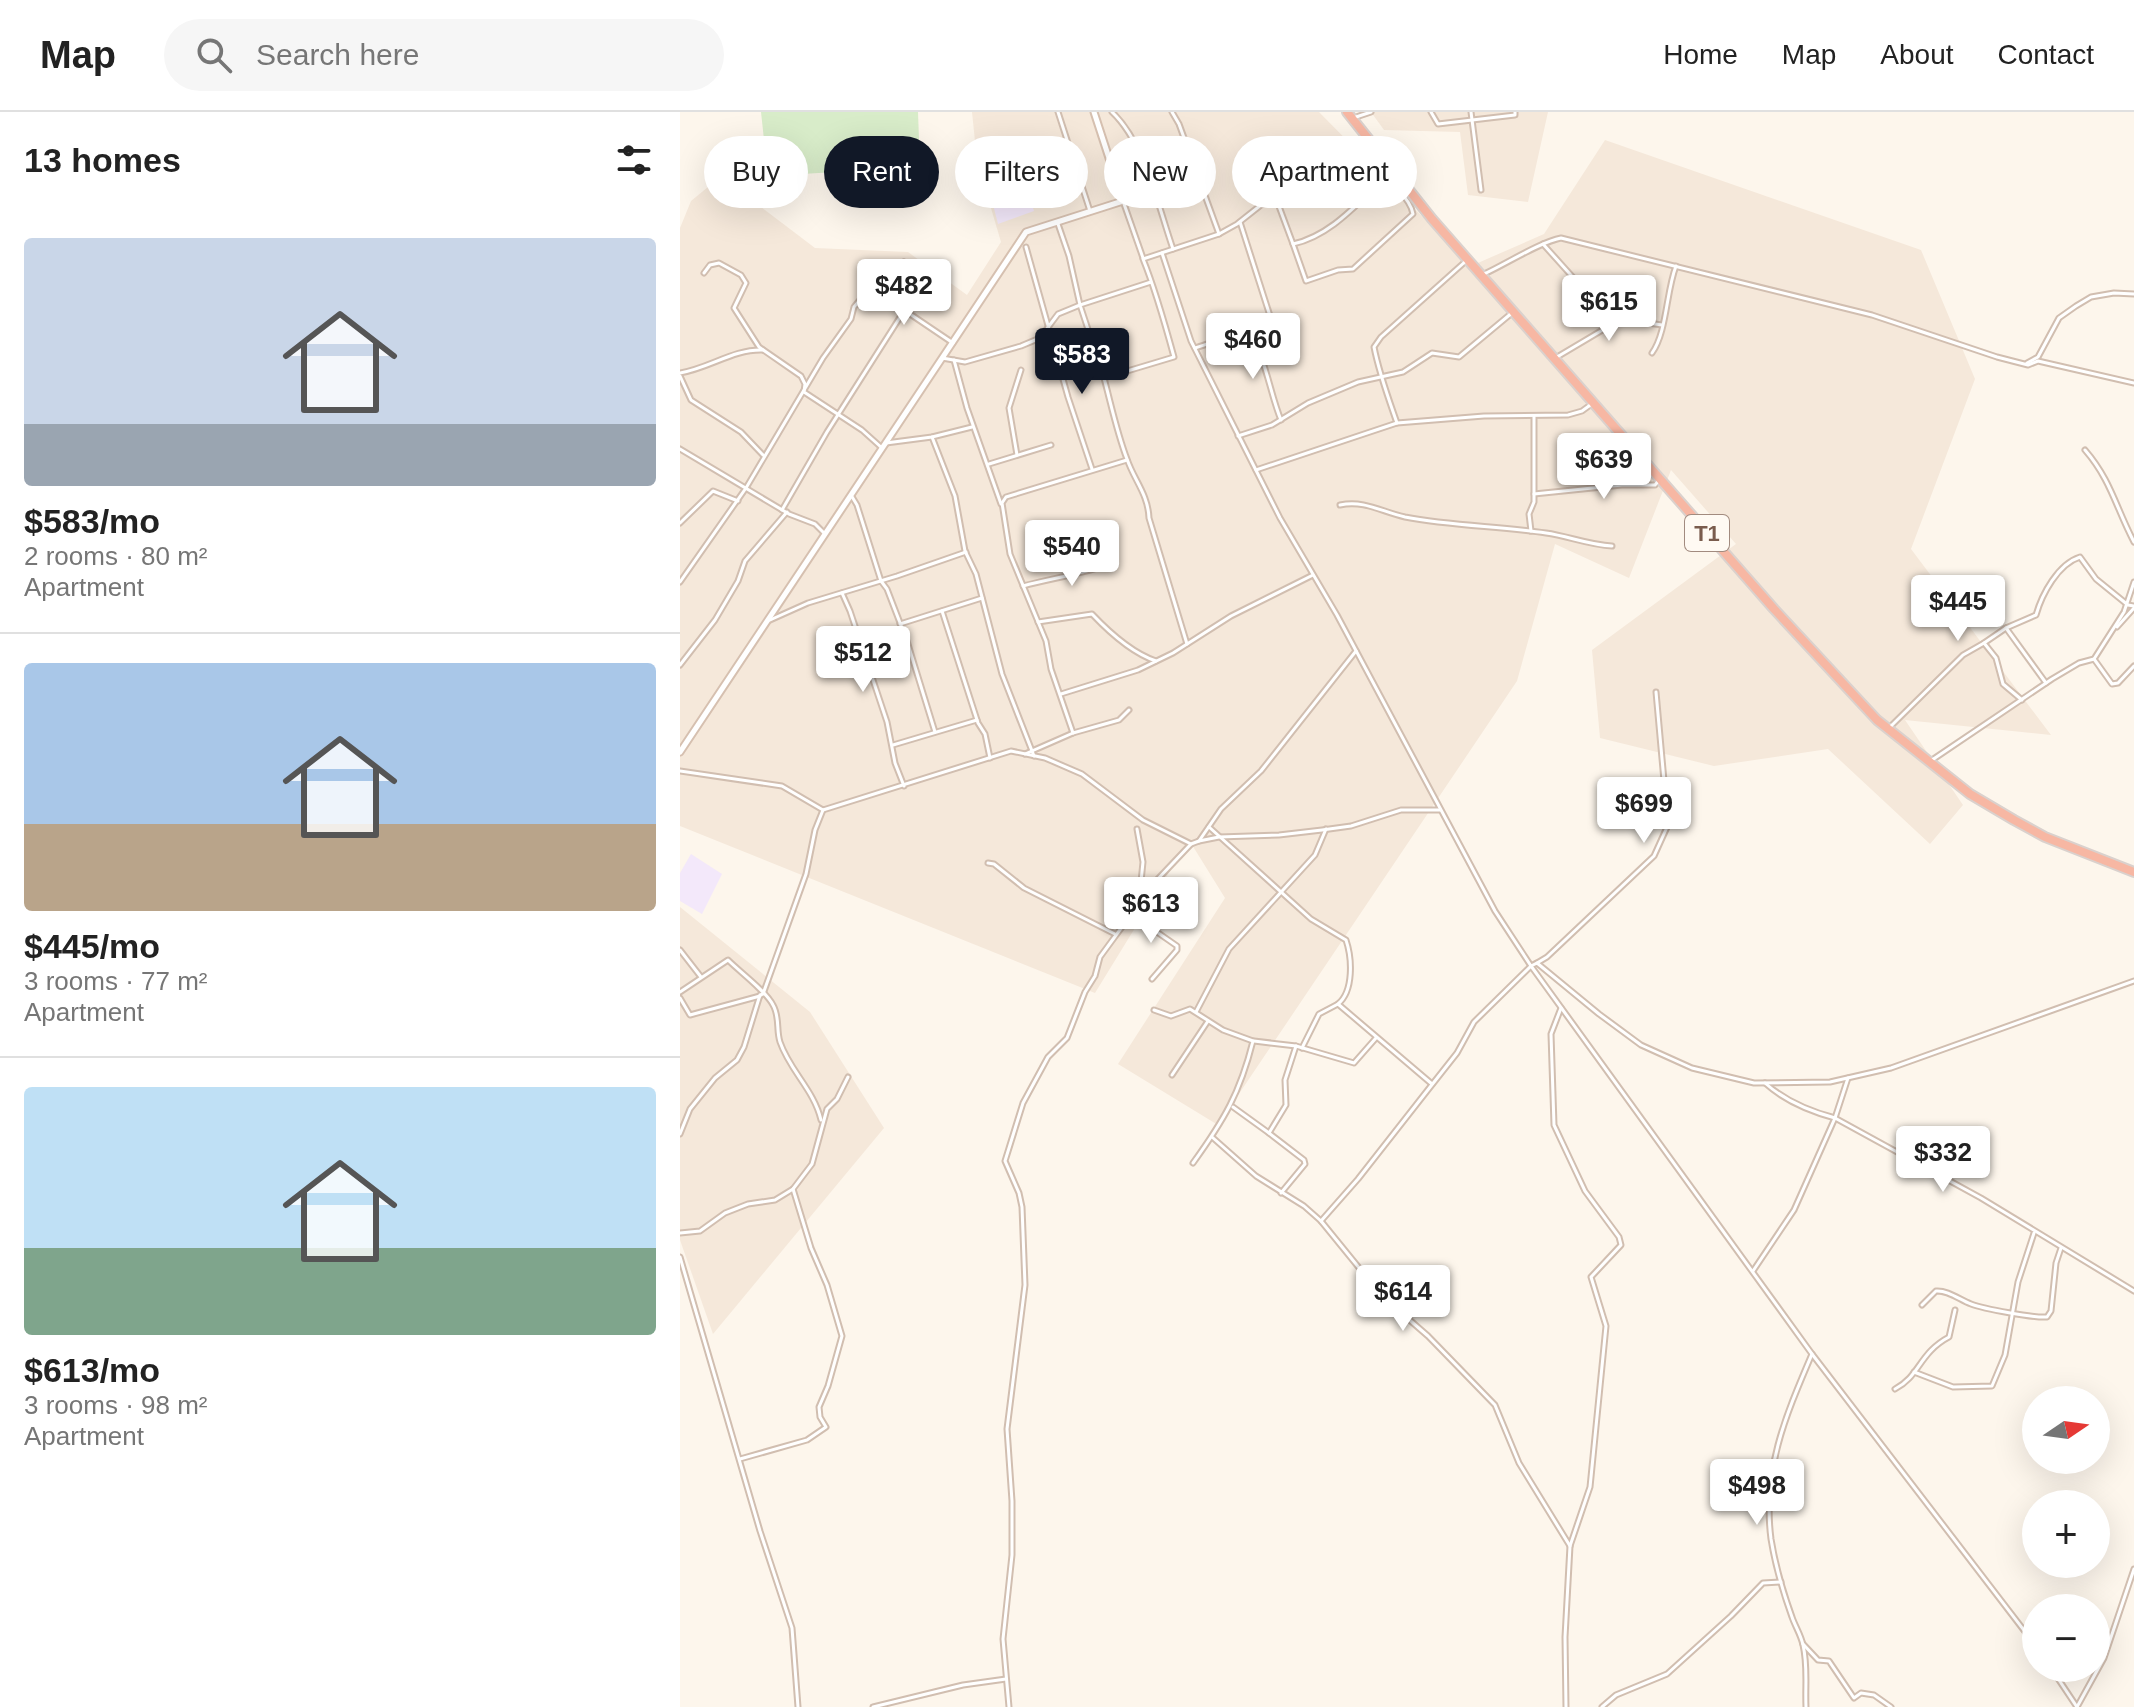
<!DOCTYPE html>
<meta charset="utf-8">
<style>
:root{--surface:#fff;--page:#f6f6f6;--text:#222;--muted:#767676;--line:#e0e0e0;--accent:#111827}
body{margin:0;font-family:Arial,sans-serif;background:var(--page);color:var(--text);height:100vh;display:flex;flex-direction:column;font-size:30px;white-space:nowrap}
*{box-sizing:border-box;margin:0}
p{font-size:26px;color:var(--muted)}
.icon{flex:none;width:44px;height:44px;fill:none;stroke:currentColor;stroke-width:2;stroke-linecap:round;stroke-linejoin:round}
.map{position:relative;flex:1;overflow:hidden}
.panel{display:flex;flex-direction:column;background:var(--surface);width:680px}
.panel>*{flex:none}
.hud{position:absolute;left:24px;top:24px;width:760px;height:72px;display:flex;gap:16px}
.needle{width:52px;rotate:77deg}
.tools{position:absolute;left:1342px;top:1274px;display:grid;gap:16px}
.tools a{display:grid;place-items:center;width:88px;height:88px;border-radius:50%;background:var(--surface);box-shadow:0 8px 32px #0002;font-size:40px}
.price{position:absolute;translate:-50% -68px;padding:0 18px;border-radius:8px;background:#fff;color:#222;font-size:26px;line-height:52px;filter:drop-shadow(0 2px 4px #0008)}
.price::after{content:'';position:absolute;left:50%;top:48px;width:24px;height:18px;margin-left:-12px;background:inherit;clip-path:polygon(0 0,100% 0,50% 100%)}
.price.on{background:var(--accent);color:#fff}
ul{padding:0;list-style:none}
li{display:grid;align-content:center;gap:16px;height:424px;padding:0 24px}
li+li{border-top:2px solid var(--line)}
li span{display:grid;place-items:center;height:248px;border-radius:8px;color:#555}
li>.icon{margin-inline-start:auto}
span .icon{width:144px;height:144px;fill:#fffc;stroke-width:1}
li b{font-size:34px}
h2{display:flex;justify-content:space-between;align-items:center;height:96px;padding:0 24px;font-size:34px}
.tag{padding:0 28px;border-radius:36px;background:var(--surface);box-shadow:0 8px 32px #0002;font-size:28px;line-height:72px}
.tag.on{background:var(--accent);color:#fff}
header{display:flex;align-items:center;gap:48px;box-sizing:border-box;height:112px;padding:0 40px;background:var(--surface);border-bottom:2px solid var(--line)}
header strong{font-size:38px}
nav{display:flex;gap:44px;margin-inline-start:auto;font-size:28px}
.search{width:560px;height:72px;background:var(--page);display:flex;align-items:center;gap:20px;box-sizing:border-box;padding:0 28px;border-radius:44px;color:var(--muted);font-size:30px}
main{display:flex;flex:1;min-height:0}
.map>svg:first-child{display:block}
</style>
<header>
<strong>Map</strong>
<div class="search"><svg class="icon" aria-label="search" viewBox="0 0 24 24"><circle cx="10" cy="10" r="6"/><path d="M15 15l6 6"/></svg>Search here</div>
<nav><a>Home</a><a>Map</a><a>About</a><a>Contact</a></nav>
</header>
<main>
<section class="panel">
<h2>13 homes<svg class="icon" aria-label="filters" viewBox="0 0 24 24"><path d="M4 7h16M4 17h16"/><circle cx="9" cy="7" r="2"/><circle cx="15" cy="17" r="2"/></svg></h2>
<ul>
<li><span style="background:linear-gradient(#c9d6e8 75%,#9aa5b1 0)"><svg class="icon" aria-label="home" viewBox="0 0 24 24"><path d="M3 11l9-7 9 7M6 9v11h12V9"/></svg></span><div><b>$583/mo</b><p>2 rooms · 80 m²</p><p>Apartment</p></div></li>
<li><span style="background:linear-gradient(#a9c7e8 65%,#b9a48a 0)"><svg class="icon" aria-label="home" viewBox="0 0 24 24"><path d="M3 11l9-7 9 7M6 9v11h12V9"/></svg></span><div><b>$445/mo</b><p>3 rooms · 77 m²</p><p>Apartment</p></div></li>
<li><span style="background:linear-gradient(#bfe0f5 65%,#7fa58c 0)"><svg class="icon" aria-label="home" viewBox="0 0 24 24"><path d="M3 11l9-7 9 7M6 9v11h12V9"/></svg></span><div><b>$613/mo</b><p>3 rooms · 98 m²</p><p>Apartment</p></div></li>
</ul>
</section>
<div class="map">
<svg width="1454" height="1595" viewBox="0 0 1454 1595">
<rect width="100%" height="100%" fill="#fdf6ec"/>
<g fill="#f5e8da">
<polygon points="292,0 639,0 791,154 864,122 925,28 1241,138 1295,267 1231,437 1371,623 1225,608 1283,693 1250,732 1148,637 1034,654 920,626 912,538 1056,432 991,358 949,466 875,432 837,569 538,1013 438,952 545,786 509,728 415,881 0,714 0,116 11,89 28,75 47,69 135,136 228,140 287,183 321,130 297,49"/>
<polygon points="691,0 868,0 848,90 788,83 780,20 704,18"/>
<polygon points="0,795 130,900 204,1016 33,1222 0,1128"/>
</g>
<g fill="#f3e8fa">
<polygon points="337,47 354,99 318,112 304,57"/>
<polygon points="11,742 42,762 22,802 0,789 0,761"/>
</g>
<polygon fill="#d8ecc9" points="81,0 238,0 240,55 88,64"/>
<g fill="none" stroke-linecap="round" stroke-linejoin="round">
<g stroke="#d1beb0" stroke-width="7">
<g id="street">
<polyline points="378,0 410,99"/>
<path d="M 432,0 C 465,31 478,94 493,137"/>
<polyline points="492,0 499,12 539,122"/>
<polyline points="751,0 758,12 835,3 835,0"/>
<polyline points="791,0 801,78"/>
<polyline points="676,5 691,0"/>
<polyline points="443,89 463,146"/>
<path d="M 597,89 L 613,132 C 650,124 677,92 704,67"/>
<path d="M 613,132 L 626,169 L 658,158 L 673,157 L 733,102 C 730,81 690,53 674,37"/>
<polyline points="863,132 916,191 930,211"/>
<polyline points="346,135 388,285 412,357"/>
<polyline points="482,141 511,229 600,406 657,503 815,799 851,854 857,851 919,902 961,933 1012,956 1074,971 1150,970 1211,956 1454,869"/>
<polyline points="24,161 30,153 39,151 61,163 66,171 54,196 79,235 121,264 125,272 124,280 182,318 202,336"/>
<path d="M 804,162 C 826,152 860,130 881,126 L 1192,203 L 1317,245 L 1348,253 L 1358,249 L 1454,271"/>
<path d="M 471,170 L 400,193 L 424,266 L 494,245 C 485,212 476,179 463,147 L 539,122 L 557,112 L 581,93 L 629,75 L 685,25"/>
<polyline points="193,177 273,231"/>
<path d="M 566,217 C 586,243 589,279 601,308"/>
<path d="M 515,236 C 529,231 584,214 591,207 L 560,110"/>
<path d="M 972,241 C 987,220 986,180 996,154"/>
<polyline points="877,245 941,207 982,213"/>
<polyline points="262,246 285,250 341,234 360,226 378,202 400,193 389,144 378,112"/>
<polyline points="274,248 287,296 321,392"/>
<polyline points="1347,251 1358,245 1379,206 1396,194 1411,185 1434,181 1454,182"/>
<path d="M 0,261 C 30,256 53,237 83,238"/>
<polyline points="0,264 11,288 61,320 83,343"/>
<path d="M 424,266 C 431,292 437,321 447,347 C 454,368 468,382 469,406 L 507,532"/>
<path d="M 717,311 C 708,285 699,261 694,235 L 701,225 L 787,148"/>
<polyline points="558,324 592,313 628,291 678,270 723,260 752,241 779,245 833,200"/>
<polyline points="252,325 275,384 285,439 296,462 322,562 354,644"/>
<polyline points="206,331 252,325 292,315"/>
<polyline points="0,337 109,402 135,412 145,422"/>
<path d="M 1405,338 C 1431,368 1436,396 1454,430"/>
<polyline points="337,343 329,296 341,258"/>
<polyline points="309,352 371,333"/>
<polyline points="576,358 717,311 804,304 888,303 902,299 913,291"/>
<polyline points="854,382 942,373 975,373 979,368"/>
<polyline points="171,383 177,393 201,469 207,477 227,529 255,620"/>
<path d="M 660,393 C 685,388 702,400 725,405 C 772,414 819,414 866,421 C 888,424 909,433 932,434"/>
<polyline points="102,398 147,320 224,199"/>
<polyline points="0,411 33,379 58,389"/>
<polyline points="851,419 849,402 854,390 854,305"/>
<polyline points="0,470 66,376 143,246 171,207 174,195 184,183 210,167 224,150"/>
<path d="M 343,474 C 373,466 403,462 433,451"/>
<polyline points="162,481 170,499 207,610 215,651 224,674"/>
<polyline points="262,499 298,611 305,622 310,646"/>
<polyline points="90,508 128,491 217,464 286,440"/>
<path d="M 358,510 L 412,502 C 430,521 452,541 476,549"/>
<polyline points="220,512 302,486"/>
<polyline points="1437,515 1454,496"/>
<polyline points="1326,516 1366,571"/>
<path d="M 1304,531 L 1326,516 L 1356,503 C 1362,482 1378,452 1400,445 L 1416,467 L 1448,493 L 1454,494"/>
<polyline points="1414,547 1432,572 1438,571 1454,554"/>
<polyline points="0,553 35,508 58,469 65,449 107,400"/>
<polyline points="381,582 458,558 493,541 551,504 633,463"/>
<polyline points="1209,616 1283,543 1304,531 1316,546 1323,572 1342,588"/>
<polyline points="393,621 371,557 366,529 330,442 322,391 326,385 447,348"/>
<polyline points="213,633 297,608"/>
<polyline points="345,642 393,621 439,608 449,598"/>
<polyline points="1252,648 1372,567 1399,551 1414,547 1444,500 1454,470"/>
<polyline points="0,659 102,674 143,698 331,639 365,646 402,662 463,708 511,732 519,729 541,697 581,659 676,539"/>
<path d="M 529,715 L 631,807 L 666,828 C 672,846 674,879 658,892 L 752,972"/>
<polyline points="457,717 463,750 459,789"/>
<polyline points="519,729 539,725 599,723 642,718 671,714 721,698 760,698"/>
<polyline points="308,751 314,752 344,776 435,822"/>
<polyline points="451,802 497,834 497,838 472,867"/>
<polyline points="0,838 21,865"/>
<polyline points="857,851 867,845 974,744 988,713 976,580"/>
<path d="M 0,880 L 48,848 C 60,860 86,879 93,893 C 100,905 96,918 100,930 C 110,959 134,978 141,1008"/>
<polyline points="0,886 10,903 80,884"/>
<polyline points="881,896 871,922 874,1013 905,1079 939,1125 941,1133 911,1165 926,1214 910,1375 890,1434 885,1525 886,1595"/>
<path d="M 474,898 L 491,904 L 510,897 L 543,918 L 573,929 C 560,981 544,1008 513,1051"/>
<polyline points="516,900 549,837 635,743 646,717"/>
<polyline points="574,929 616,934 674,951 696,926"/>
<polyline points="622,936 639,902 658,892"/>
<polyline points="492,963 528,909"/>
<path d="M 1085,971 C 1105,989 1129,999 1155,1006 L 1301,1086 L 1454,1179"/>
<polyline points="553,995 589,1021"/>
<polyline points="0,1022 10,997 35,966 57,948 64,935 80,883 83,882 126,762 135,718 143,698"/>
<polyline points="532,1025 576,1064 624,1094 641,1109 702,1184 748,1224 815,1293 839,1351 890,1434"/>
<polyline points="601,1081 625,1052 624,1048 589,1021 606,993 605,968 616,934"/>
<polyline points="641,1109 678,1067 747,979 777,941 794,910 851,854 1132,1242 1356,1534"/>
<polyline points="0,1121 20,1119 45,1101 68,1092 95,1088 113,1077 132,1052 147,997 157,987 168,965"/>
<polyline points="0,1145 80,1419 112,1516 118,1595"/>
<polyline points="1073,1159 1114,1098 1155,1006 1168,966"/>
<path d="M 1242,1193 L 1256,1179 C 1268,1178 1280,1188 1291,1192 C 1304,1197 1354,1206 1367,1205 L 1371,1199 L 1376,1151 L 1381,1136"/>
<polyline points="1234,1260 1273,1275 1312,1274 1325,1243 1338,1170 1354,1121"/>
<path d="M 1215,1277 C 1240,1264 1239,1241 1269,1225 L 1275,1198"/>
<polyline points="60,1347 127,1328 146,1315 140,1305 139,1295 148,1274 162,1224 147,1173 131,1136 113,1077"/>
<polyline points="1123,1532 1138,1548 1149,1549 1174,1586 1181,1581 1194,1583 1211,1595"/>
<polyline points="1371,1556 1397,1595"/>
<polyline points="193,1595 283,1573 326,1567"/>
<polyline points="329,1595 323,1527 332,1443 332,1389 327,1317 345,1173 342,1095 339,1081 325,1049 343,991 368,945 387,926 405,880 415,864 420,845 475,770 511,732"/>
<polyline points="922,1595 936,1583 987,1562 1051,1504 1083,1471 1101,1470"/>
<path d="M 1126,1595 C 1125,1574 1128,1554 1123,1533 C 1121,1523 1115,1514 1112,1505 C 1103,1480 1095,1452 1091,1427 C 1082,1358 1106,1303 1132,1242"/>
<polyline points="1397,1595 1424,1546 1454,1457"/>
</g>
</g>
<g stroke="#d6c0b0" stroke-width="9">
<polyline id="secondary" points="0,640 346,120 443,89 414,0"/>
</g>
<g stroke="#dad1cd" stroke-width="12">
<polyline id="highway" points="667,0 752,107 1094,497 1197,608 1290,682 1334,708 1365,725 1454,760"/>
</g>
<use href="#street" stroke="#fff" stroke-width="3"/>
<use href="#secondary" stroke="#fff" stroke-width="5"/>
<use href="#highway" stroke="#f7b7a3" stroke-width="8"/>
</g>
<g text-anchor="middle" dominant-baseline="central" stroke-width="7" stroke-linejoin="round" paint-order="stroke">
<rect fill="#fffaf3" stroke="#a28b7f" stroke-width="2" x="1005" y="403" width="44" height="36" rx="6"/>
<g font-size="22" font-weight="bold" fill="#7a5c4d">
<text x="1027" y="421">T1</text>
</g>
</g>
</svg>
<div class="tools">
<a><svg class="needle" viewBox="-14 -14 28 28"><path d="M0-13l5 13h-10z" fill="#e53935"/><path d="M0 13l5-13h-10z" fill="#767676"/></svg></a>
<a>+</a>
<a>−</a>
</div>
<b class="price" style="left:224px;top:215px">$482</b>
<b class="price" style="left:929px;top:231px">$615</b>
<b class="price" style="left:573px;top:269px">$460</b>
<b class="price on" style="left:402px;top:284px">$583</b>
<b class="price" style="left:924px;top:389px">$639</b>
<b class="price" style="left:392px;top:476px">$540</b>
<b class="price" style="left:1278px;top:531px">$445</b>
<b class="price" style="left:183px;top:582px">$512</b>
<b class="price" style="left:964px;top:733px">$699</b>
<b class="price" style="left:471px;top:833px">$613</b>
<b class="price" style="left:1263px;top:1082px">$332</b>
<b class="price" style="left:723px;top:1221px">$614</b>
<b class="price" style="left:1077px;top:1415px">$498</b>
<div class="hud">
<a class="tag">Buy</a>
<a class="tag on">Rent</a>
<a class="tag">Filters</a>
<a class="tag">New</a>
<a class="tag">Apartment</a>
</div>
</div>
</main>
